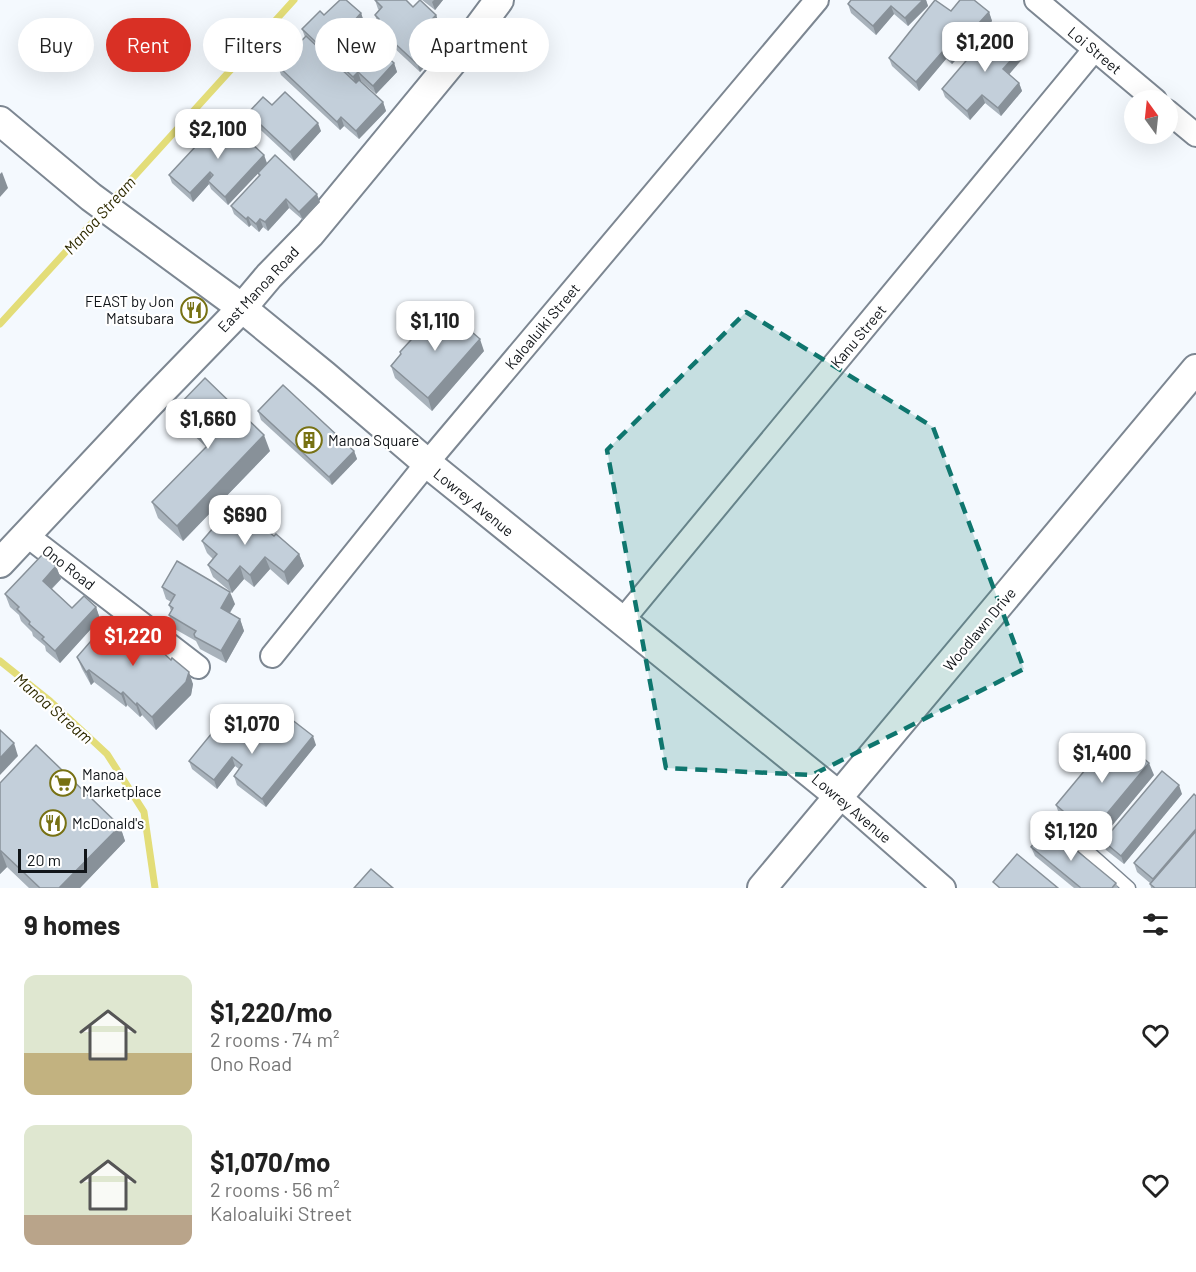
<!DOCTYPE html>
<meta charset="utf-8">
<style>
:root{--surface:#fff;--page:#f2f2f2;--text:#222;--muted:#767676;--accent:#d93025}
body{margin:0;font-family:Barlow,sans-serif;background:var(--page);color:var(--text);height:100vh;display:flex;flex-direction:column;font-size:22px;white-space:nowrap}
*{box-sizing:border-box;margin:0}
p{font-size:20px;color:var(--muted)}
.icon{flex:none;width:33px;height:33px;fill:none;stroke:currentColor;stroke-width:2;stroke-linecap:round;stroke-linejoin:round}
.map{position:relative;height:888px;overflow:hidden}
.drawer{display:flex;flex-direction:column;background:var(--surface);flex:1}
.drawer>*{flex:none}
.top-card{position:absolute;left:18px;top:18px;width:600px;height:54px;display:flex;gap:12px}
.needle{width:39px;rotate:345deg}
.controls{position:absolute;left:1124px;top:90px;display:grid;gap:12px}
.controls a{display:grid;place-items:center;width:54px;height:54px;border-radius:50%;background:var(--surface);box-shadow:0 6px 24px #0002;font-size:30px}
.scale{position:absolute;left:18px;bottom:15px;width:69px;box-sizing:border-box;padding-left:6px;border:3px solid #111519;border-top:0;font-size:16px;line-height:21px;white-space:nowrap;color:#111519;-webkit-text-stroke:4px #fff;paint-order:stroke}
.price{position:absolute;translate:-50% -51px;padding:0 14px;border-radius:12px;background:#fff;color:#222;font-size:20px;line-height:39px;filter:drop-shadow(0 2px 3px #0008)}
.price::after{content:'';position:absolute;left:50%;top:36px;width:18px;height:14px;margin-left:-9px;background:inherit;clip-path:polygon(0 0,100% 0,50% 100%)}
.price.selected{background:var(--accent);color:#fff}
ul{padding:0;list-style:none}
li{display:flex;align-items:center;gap:18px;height:150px;padding:0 24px}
li span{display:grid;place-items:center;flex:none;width:168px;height:120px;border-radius:12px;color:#555}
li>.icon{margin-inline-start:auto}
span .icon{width:72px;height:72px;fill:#fffc;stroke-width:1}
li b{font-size:26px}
h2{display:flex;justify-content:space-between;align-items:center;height:72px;padding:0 24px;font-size:26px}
.chip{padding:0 21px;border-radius:27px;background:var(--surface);box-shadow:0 6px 24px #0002;font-size:21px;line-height:54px}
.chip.selected{background:var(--accent);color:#fff}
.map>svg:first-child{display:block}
</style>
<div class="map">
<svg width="1196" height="888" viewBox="0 0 1196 888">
<rect width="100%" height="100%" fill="#f4f9fe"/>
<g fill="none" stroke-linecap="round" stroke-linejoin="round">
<g stroke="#e3dd78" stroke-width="7">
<polyline points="110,203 294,0"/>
<polyline points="0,324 101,213"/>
<polyline points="0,661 50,701 107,754 144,812 155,888"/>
</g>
<g stroke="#7d8792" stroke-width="15">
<polyline id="service" points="1065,831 1129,888"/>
</g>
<g stroke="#7d8792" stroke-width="26">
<g id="minor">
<polyline points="1036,0 1155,100"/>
<polyline points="1167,111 1196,135"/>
<polyline points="25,534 198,667"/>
<polyline points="622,621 1094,50"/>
<polyline points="272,656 427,463 817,0"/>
<polyline points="839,796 944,888"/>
</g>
</g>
<g stroke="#7d8792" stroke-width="32">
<g id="tertiary">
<polyline points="0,121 91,197 242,308 324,375 427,463 839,796"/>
<polyline points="0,563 149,404 242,308 269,276 310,234 461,51 499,0"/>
<polyline points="762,888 1196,369"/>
</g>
</g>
<use href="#service" stroke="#fff" stroke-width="12"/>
<use href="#minor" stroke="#fff" stroke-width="22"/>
<use href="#tertiary" stroke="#fff" stroke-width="28"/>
</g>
<g fill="#a8b2bb">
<polygon points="375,0 413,7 436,15 439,23 426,38 426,40 424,42 434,57 420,72 377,32 374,24 377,21 375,15 379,10 378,9"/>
<polygon points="422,0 443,0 435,10"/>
<polygon points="851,0 926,0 928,6 908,26 894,14 876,35 851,13 848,4"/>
<polygon points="951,11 989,12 992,21 952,64 946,59 919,91 892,66 889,58"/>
<polygon points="361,13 364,22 360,26 370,36 373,44 365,53 367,55 394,63 397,72 376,94 361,81 360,82 383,102 386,111 359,139 344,126 340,130 281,75 278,66 305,37 302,29 324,15"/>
<polygon points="1021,49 1024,57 1009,74 1019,83 1022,91 1001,116 985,103 970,120 945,97 942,89"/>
<polygon points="272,105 321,131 294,161 251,121 248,113"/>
<polygon points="264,155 267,163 320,202 303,220 289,208 268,231 263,227 259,232 251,225 249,227 234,214 231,206 259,176 258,173 228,205 211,189 209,184 193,202 172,183 169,175"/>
<polygon points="484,351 432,411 395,378 391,366 400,354 400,352"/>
<polygon points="176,408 270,451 183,541 158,518 152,502 206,447 182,424"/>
<polygon points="258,411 354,451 357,459 332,485 261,420"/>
<polygon points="256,528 274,536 299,554 304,566 288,585 270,569 254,587 244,579 232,593 213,577 208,565 213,559 207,553 202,541"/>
<polygon points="56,566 61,579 52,589 72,608 96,607 100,619 60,663 46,651 45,646 33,636 32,632 21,621 19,615 10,607 5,594"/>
<polygon points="162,587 235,604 230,613 240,619 244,631 226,663 200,649 196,641 173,628 169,615 171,611 169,605 171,602 166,599"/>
<polygon points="123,630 138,637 155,649 193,684 191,695 156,730 142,715 140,717 127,705 126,707 94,682 91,685 82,669 77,657"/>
<polygon points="240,738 273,741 316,745 266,807 237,785 234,776 239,769 235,766 217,789 192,769 189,761"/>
<polygon points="1154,775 1095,846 1060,817 1056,805"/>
<polygon points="0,783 120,826 125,841 80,888 29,888 7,867 0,874"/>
<polygon points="1182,794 1124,864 1106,850 1103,841"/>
<polygon points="1031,847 1116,883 1118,888 1074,888 1035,856"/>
<polygon points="1134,863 1196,888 1151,888 1150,883 1137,872"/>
</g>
<g fill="#889199">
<polygon points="434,0 443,0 435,10 432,2"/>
<polygon points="923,0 926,0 928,6 908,26 905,18"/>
<polygon points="891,6 894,14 876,35 873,26"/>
<polygon points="989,12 992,21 952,64 949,56"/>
<polygon points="361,13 364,22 357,29 354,21"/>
<polygon points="436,15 439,23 426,38 426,40 422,46 419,37 422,30"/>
<polygon points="370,36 373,44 363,56 359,47"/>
<polygon points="431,48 434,57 420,72 417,64"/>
<polygon points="1021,49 1024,57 1006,78 1003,69"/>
<polygon points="943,51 946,59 919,91 916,82"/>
<polygon points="394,63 397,72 376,94 373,86"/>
<polygon points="358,72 361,81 356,85 353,77"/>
<polygon points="1019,83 1022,91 1001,116 998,108"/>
<polygon points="982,95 985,103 970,120 967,111"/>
<polygon points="383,102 386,111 359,139 356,131"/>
<polygon points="341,117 344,126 340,130 337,122"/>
<polygon points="318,123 321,131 294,161 290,152"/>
<polygon points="264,155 267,164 228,205 225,197"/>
<polygon points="2,172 8,188 0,197 0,174"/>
<polygon points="210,172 213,181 208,181 209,184 193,202 190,193"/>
<polygon points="317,194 320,202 303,220 299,212"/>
<polygon points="286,199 289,208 268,231 265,222"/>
<polygon points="248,217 251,225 249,227 246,219"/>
<polygon points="260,219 263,227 259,232 256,224"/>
<polygon points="480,339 484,351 432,411 428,398"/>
<polygon points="264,435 270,451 183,541 177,526"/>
<polygon points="354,451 357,459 332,485 329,477"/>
<polygon points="299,554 304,566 288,585 284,572"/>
<polygon points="265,557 270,569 254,587 250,575"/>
<polygon points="56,566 61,579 47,593 43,581"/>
<polygon points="240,566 244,579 232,593 228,581"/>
<polygon points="230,592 235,604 225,620 221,608"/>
<polygon points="96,607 100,619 60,663 55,651"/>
<polygon points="240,619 244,631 226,663 221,651"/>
<polygon points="89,670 94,682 91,685 86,672"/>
<polygon points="189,672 193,684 191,695 156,730 152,717"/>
<polygon points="123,692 127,705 126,707 121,694"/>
<polygon points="137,703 142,715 140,717 136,705"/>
<polygon points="313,736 316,745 266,807 262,799"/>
<polygon points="14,743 18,756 0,775 0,758"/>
<polygon points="232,757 235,766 217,789 214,780"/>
<polygon points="1149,763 1154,775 1095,846 1090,834"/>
<polygon points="1179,785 1182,794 1124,864 1121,856"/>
<polygon points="120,826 125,841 80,888 59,888"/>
<polygon points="1196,829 1196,841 1153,879"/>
<polygon points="1,851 7,867 0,874 0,852"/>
</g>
<g fill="#c3cfda" stroke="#889199" stroke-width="1.5">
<polygon points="340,0 346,0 361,13 354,21 370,36 359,47 367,55 375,46 394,63 373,86 358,72 353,77 302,29 320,11 324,15"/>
<polygon points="375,0 406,0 413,7 420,0 436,15 422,30 423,32 419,37 431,48 417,64 374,24 379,19 375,15 382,7"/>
<polygon points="851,0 923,0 905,18 891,6 873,26 848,4"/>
<polygon points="935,0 951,11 960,0 974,0 989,12 949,56 943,51 916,82 889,58"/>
<polygon points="995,27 1021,49 1003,69 1019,83 998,108 982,95 967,111 942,89"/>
<polygon points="306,36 356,83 359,80 383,102 356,131 341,117 337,122 278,66"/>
<polygon points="285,92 318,123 290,152 248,113 263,97 272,105"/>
<polygon points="223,117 264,155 225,197 208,181 213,175 210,172 190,193 169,175"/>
<polygon points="275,155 317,194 299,212 286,199 265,222 260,219 256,224 248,217 246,219 231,206 260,175 258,173"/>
<polygon points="442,306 480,339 428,398 391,366 401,354 400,352"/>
<polygon points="205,378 264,435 177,526 152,502 211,442 176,408"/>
<polygon points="283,385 354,451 329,477 258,411"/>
<polygon points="231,507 256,528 259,524 274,536 276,534 299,554 284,572 265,557 250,575 240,566 228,581 208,565 217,554 202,541"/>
<polygon points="43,554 56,566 43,581 72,608 84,596 96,607 55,651 42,639 44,637 29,624 30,622 17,609 19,607 5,594"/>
<polygon points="177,561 230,592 221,608 240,619 221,651 195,637 194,634 196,631 169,615 173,608 169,605 175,595 162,587"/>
<polygon points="110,619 123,630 127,626 138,637 140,634 155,649 157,647 171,660 172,658 189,672 186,682 152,717 137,703 136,705 123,692 121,694 89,670 86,672 77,657"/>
<polygon points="291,719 313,736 262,799 234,776 242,765 232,757 214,780 189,761 221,722 240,738 251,724 273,741"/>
<polygon points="0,730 14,743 0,758"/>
<polygon points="1115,734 1149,763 1090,834 1056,805"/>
<polygon points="36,745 120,826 59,888 40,888 1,851 0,852 0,783"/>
<polygon points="1162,771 1179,785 1121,856 1103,841"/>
<polygon points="1194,794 1196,796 1196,829 1153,879 1134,863"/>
<polygon points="1048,827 1116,883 1112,888 1081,888 1031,847"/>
<polygon points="1196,831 1196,888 1155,888 1150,884"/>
<polygon points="1017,854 1058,888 1000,888 993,882"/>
<polygon points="371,869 393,888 354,888"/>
</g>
<path fill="#0f766e" fill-opacity="0.2" stroke="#0f766e" stroke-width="4.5" stroke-dasharray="12 8" stroke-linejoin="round" d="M 746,312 L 933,427 L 1024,669 L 812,775 L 666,768 L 607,450 Z"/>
<defs>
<g id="restaurant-ring" transform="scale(1.35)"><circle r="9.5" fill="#fff" stroke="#777113" stroke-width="1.5"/><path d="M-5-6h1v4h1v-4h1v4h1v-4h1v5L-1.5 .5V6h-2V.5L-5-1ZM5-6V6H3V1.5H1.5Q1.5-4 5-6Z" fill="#777113"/></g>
<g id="building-ring" transform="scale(1.35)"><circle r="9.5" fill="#fff" stroke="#777113" stroke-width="1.5"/><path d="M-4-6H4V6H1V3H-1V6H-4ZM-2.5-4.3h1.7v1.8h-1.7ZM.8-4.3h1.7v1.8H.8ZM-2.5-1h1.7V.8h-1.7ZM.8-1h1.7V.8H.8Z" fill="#777113"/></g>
<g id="supermarket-ring" transform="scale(1.35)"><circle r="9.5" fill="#fff" stroke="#777113" stroke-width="1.5"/><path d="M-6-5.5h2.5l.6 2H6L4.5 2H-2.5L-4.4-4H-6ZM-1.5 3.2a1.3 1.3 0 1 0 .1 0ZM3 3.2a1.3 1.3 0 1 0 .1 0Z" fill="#777113"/></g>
</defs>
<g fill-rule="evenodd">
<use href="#restaurant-ring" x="194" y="310"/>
<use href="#building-ring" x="309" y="440"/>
<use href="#supermarket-ring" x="63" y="783"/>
<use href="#restaurant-ring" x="53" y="823"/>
</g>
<g text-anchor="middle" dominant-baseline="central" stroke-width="4.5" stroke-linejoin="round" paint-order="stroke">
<g font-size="15" fill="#111519" stroke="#fff">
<text transform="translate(1095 50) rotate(40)">Loi Street</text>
<text transform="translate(258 289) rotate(-47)">East Manoa Road</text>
<text transform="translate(542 326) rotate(-50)">Kaloaluiki Street</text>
<text transform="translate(858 336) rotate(-50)">Kanu Street</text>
<text transform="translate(474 502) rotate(39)">Lowrey Avenue</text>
<text transform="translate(69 567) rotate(38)">Ono Road</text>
<text transform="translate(979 629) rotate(-50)">Woodlawn Drive</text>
<text transform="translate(852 808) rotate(40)">Lowrey Avenue</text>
</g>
<g font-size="15" fill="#111519" stroke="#fff" text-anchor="start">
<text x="174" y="301" text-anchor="end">FEAST by Jon<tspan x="174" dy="17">Matsubara</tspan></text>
<text x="328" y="440">Manoa Square</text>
<text x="82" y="774">Manoa<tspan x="82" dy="17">Marketplace</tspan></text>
<text x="72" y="823">McDonald's</text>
</g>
<g font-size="16" font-style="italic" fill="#2f2b00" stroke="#fff">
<text transform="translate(99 215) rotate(-48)">Manoa Stream</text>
<text transform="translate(54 708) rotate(41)">Manoa Stream</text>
</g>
</g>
</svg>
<div class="controls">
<a><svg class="needle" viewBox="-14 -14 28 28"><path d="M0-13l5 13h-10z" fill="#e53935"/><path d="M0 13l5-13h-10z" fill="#767676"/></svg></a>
</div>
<div class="scale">20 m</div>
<b class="price" style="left:985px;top:73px">$1,200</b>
<b class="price" style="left:218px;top:160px">$2,100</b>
<b class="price" style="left:435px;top:352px">$1,110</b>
<b class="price" style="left:208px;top:450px">$1,660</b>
<b class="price" style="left:245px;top:546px">$690</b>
<b class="price selected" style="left:133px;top:667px">$1,220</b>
<b class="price" style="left:252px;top:755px">$1,070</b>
<b class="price" style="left:1102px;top:784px">$1,400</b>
<b class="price" style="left:1071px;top:862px">$1,120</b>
<div class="top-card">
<a class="chip">Buy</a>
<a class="chip selected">Rent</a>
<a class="chip">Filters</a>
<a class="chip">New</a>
<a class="chip">Apartment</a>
</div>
</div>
<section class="drawer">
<h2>9 homes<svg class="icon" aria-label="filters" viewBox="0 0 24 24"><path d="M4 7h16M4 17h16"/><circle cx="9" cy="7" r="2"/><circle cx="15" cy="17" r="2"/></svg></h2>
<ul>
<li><span style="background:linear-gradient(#dfe7d0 65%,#c2b280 0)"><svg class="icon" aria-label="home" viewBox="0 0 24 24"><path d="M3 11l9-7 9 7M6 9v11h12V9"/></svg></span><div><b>$1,220/mo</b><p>2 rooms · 74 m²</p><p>Ono Road</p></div><svg class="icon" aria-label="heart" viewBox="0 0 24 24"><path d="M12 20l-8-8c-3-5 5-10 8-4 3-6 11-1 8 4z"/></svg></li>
<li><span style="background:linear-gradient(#dfe7d0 75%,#b9a48a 0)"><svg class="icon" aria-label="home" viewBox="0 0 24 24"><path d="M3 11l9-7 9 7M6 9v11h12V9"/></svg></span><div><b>$1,070/mo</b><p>2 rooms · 56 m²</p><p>Kaloaluiki Street</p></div><svg class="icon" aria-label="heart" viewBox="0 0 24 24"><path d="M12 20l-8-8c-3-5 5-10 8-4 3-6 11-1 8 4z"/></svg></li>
</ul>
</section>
